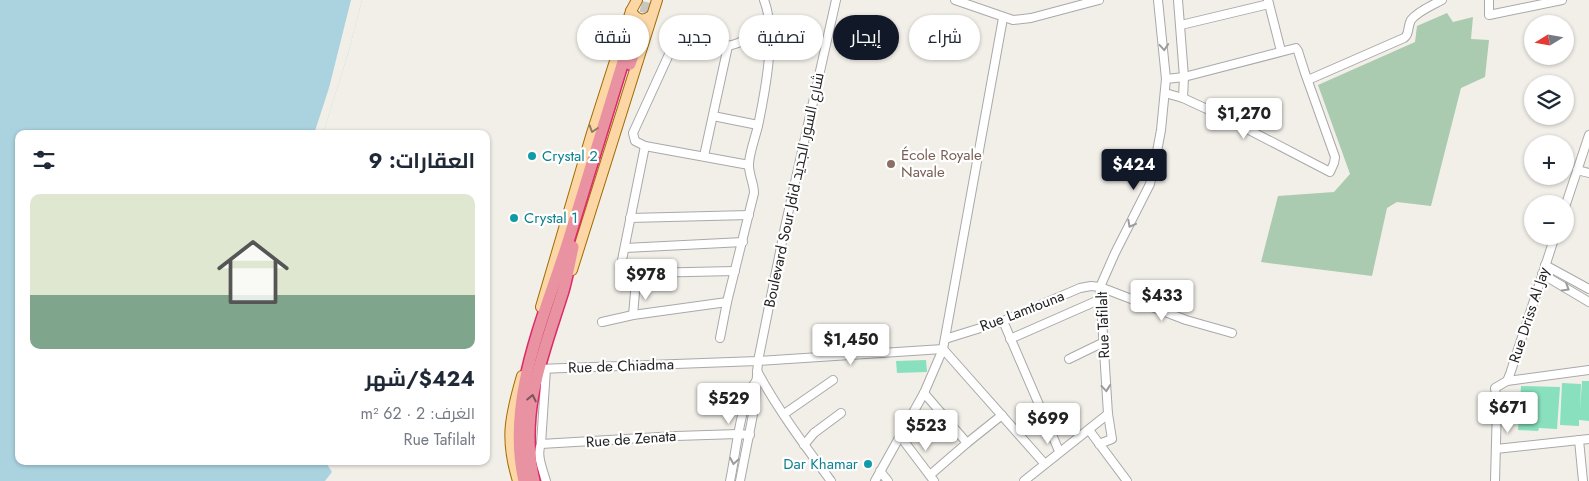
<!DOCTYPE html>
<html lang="ar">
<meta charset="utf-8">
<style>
:root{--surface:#fff;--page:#f6f6f7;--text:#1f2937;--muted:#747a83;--accent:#111827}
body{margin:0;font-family:Jost,Cairo,sans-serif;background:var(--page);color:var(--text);direction:rtl;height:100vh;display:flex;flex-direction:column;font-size:19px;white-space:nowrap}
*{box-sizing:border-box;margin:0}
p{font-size:16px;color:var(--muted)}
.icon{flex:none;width:28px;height:28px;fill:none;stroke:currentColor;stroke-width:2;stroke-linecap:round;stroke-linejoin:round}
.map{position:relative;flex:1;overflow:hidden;direction:ltr}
.side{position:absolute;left:15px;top:130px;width:475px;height:335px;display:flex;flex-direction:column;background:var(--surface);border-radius:10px;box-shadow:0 1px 4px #0004;direction:rtl}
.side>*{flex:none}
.guide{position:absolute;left:505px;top:15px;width:475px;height:45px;direction:rtl;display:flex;gap:10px}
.needle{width:32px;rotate:259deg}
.tools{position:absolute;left:1524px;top:15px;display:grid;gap:10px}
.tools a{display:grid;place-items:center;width:50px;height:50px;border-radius:50%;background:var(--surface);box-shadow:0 1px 4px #0004;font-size:25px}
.price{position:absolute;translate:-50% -42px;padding:0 11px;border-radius:5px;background:#fff;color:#222;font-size:16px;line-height:32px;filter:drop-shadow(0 1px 2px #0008)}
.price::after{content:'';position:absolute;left:50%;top:30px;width:15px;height:11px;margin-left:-8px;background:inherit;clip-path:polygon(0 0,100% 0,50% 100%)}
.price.on{background:var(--accent);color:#fff}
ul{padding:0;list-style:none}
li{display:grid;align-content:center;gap:10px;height:265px;padding:0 15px}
li span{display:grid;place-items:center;height:155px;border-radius:10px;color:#555}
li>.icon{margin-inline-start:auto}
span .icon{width:90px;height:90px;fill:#fffc;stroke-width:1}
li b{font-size:21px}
h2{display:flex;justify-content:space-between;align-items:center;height:60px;padding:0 15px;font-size:21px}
.pill{padding:0 18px;border-radius:22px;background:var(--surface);box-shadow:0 1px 4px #0004;font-size:18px;line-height:45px}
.pill.on{background:var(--accent);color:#fff}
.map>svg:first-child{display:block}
</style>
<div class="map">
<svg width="1589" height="481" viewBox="0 0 1589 481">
<rect width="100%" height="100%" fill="#f2efe9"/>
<polygon fill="#aacbaf" points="1447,13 1453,22 1473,17 1471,39 1489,40 1485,77 1461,88 1431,206 1397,202 1387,208 1372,276 1261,262 1278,196 1334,192 1350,174 1318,85 1415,42 1417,26"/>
<g fill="#88e0be">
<polygon points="926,360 927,372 897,373 896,361"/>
<polygon points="1582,381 1589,381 1589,421 1579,420 1579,426 1560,425 1562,383 1581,384 1580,410"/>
<polygon points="1521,386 1560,387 1557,429 1539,428 1538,431 1518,430"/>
</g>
<polygon fill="#aad3df" points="0,0 362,0 349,50 323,134 19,134 19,461 325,461 332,472 325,481 0,481"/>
<polygon fill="#f2efe9" points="351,0 362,0 349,50 323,134 314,134 329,88"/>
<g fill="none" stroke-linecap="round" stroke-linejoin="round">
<polyline stroke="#c8c6c1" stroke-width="11" stroke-dasharray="11 5.5" stroke-linecap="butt" points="641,29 648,0"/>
<g stroke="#a9a9a9" stroke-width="10">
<g id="minor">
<polyline points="955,0 1013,20 1031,18 1099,0"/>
<polyline points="1178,0 1184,77 1183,98"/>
<polyline points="1268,0 1281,51"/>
<polyline points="1489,0 1489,15 1562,0"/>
<polyline points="1181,25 1269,4"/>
<path d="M 1308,80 L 1404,38 C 1410,34 1407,27 1411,20 C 1418,11 1433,5 1442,0"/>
<polyline points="1165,93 1183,98 1224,117 1330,172 1334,163 1335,157 1305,73 1298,51 1296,48 1184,77 1166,79"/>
<polyline points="713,116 758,125"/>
<polyline points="704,156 728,46"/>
<path d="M 749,165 L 645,146 L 635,141 L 633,133 L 676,39 C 685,40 694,45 703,46 C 734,50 746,41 768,22"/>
<polyline points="1577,170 1589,173"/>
<polyline points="1565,207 1589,135"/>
<polyline points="630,218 749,215"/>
<polyline points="625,248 743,242"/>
<polyline points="622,260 645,146"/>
<polyline points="1545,265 1589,289"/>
<polyline points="1542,274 1589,302"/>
<polyline points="633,315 636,281 643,273 735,271"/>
<polyline points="1003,321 1059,451"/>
<polyline points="602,322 633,315 727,302"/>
<path d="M 720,338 L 727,302 L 754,193 C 754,183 748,173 749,163 C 750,151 755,138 758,126 C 765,92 777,32 764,0"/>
<polyline points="945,339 1003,321 1080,288 1091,286 1100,287 1186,320 1232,333"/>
<polyline points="1010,339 1101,299"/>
<polyline points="943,349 1044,463"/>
<polyline points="1069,359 1104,342"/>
<polyline points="538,369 758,361 943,349"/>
<path d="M 757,371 C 778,410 805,446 831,481"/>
<polyline points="1507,381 1589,370"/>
<polyline points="924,393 967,443"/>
<polyline points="784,414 833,380"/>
<polyline points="1089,430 1127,481"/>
<polyline points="900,436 934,481"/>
<polyline points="1579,440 1583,481"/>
<polyline points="541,444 676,436 738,434 750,435"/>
<polyline points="1099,444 1112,439 1108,414 1100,287 1115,253 1150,184 1156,157 1161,130 1166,79 1158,0"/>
<polyline points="804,445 814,433 841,413"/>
<polyline points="1496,449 1589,439"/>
<polyline points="880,471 888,481"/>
<polyline points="930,475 967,443 1002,415"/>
<path d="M 546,481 C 543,470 536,455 541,444 L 546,369"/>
<path d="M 730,481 C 736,454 740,401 756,381"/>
<polyline points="740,481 755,404 758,361 785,227 836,0"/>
<polyline points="875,481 924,393 943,349 1003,18"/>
<polyline points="1024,481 1108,414"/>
<polyline points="1495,481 1497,405 1495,388 1507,381 1510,374 1555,236"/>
</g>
</g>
<g stroke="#a06b00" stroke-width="12">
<g id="major">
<path d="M 631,11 C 636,20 643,22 651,16"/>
<polyline points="572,270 657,0"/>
<polyline points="541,307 592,133 631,11 637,0"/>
<path d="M 518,481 C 505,439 510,417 522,376"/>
</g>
</g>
<g stroke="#dc2a67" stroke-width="14">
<g id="highway">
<polyline points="630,64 641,31"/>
<path d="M 524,481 C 505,398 546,314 570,235 C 591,166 612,97 633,29"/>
<path d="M 534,481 C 518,412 543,355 563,291 C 567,277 570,261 573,247"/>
</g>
</g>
<use href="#minor" stroke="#fff" stroke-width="8"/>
<use href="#major" stroke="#fcd6a4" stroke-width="10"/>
<use href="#highway" stroke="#e892a2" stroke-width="11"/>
</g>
<defs><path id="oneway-chevron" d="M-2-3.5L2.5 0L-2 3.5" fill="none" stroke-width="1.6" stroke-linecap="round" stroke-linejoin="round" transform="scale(1.25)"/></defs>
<g stroke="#9c9c9c">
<use href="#oneway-chevron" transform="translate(1164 47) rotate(85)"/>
<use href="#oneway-chevron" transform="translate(1131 224) rotate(118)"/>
<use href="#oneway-chevron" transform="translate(1566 288) rotate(31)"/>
<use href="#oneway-chevron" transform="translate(1106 388) rotate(85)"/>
<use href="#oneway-chevron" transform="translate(734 461) rotate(100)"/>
</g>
<use stroke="#8f7c63" href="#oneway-chevron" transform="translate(593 129) rotate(108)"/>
<use stroke="#7b545c" href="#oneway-chevron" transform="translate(532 398) rotate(-78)"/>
<g fill="#0f9aa8" stroke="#fff" stroke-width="2">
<circle cx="532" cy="156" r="5"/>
<circle cx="514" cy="218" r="5"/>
<circle cx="868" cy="464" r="5"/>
</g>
<circle fill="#8d6e63" stroke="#fff" stroke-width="2" cx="891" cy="164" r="5"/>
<g text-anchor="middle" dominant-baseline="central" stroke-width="4.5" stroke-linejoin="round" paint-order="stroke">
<g font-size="15" fill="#785e54" stroke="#fff" text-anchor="start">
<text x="901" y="155">École Royale<tspan x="901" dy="17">Navale</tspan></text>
</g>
<g font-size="15" fill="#0d838f" stroke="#fff" text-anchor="start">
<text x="542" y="156">Crystal 2</text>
<text x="524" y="218">Crystal 1</text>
<text x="858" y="464" text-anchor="end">Dar Khamar</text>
</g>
<g font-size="15" fill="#222" stroke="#fff">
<text transform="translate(794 190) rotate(-78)">Boulevard Sour Jdid شارع السور الجديد</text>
<text transform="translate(1022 311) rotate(-21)">Rue Lamtouna</text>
<text transform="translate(1529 315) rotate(-72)">Rue Driss Al Jay</text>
<text transform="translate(1103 325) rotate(-92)">Rue Tafilalt</text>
<text transform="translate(621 366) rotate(-2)">Rue de Chiadma</text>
<text transform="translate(631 439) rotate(-4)">Rue de Zenata</text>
</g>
</g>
</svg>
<div class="tools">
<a><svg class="needle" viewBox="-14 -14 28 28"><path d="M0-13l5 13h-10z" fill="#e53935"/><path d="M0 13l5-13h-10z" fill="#747a83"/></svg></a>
<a><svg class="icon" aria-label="layers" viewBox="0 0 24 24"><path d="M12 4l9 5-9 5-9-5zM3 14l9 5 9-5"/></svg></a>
<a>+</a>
<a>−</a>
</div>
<b class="price" style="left:1244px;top:140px">$1,270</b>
<b class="price on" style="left:1134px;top:191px">$424</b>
<b class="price" style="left:646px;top:301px">$978</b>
<b class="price" style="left:1162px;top:322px">$433</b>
<b class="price" style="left:851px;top:366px">$1,450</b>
<b class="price" style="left:729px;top:425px">$529</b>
<b class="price" style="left:1508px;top:434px">$671</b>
<b class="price" style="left:1048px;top:445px">$699</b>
<b class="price" style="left:926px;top:452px">$523</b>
<div class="guide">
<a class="pill">شراء</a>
<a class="pill on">إيجار</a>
<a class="pill">تصفية</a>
<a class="pill">جديد</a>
<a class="pill">شقة</a>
</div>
<section class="side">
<h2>العقارات: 9<svg class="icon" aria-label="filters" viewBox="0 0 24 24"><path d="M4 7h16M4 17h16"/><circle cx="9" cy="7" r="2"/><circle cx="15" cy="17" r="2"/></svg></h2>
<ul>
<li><span style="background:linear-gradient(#dfe7d0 65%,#7fa58c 0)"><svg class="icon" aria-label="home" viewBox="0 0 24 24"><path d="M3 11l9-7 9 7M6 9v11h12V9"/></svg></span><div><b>$424/شهر</b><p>الغرف: 2 · 62 m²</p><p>Rue Tafilalt</p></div></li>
</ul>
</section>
</div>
